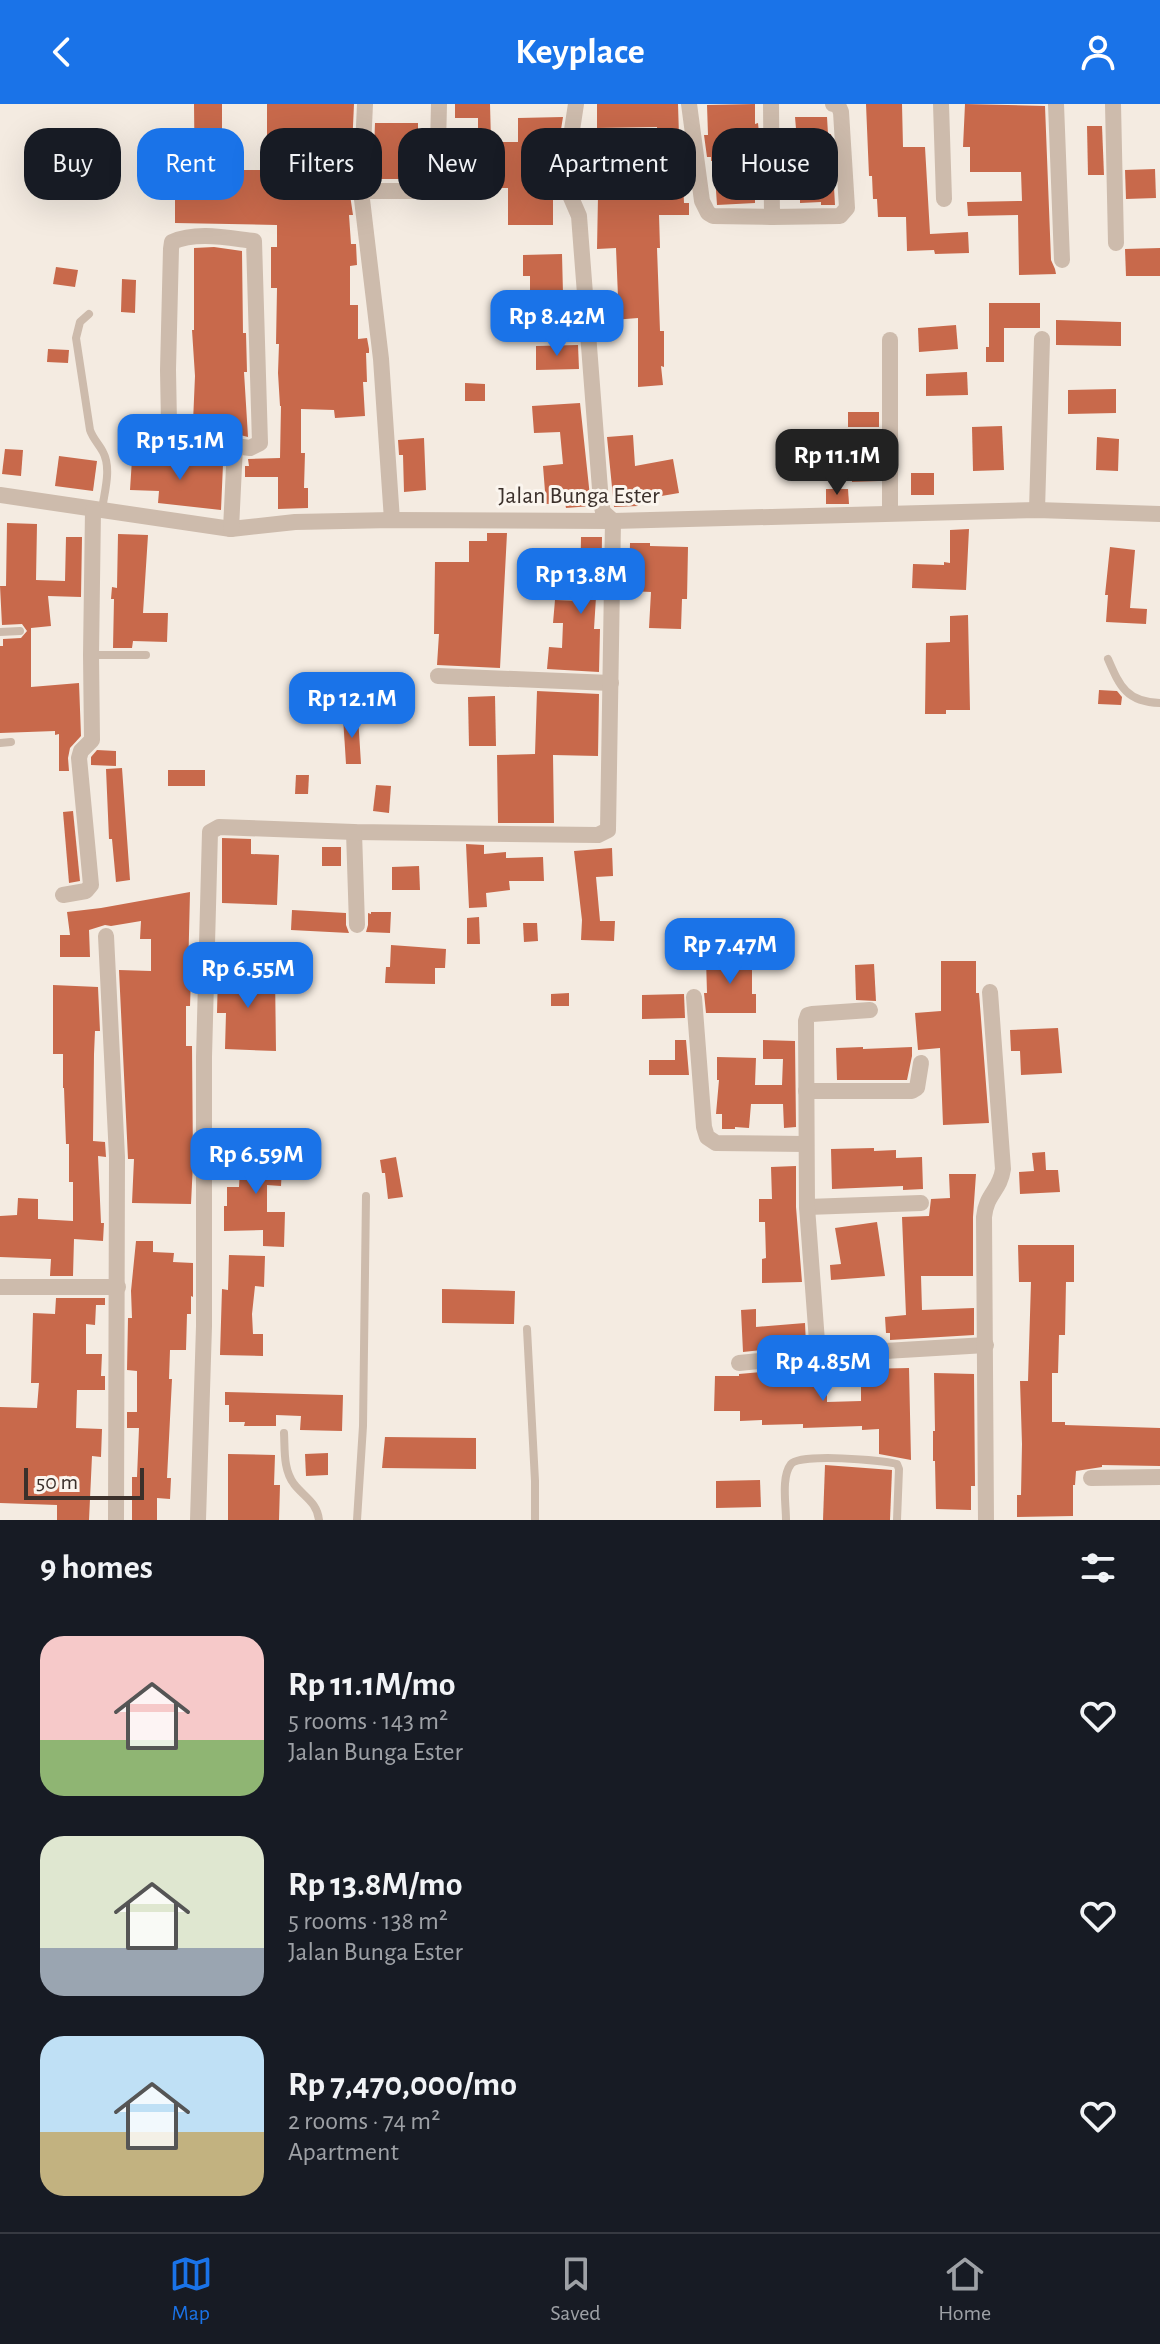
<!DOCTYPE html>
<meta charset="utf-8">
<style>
:root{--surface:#171b24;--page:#20242c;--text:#f1f3f6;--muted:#9ea1a6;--line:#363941;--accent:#1a73e8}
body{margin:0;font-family:"Alegreya Sans",sans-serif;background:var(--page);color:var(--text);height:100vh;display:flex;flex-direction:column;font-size:30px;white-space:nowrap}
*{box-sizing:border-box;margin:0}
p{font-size:26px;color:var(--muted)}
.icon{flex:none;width:44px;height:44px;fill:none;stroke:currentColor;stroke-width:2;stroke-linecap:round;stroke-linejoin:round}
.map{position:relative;height:1416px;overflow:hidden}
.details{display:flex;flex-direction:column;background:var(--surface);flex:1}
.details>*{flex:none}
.guide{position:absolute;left:24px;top:24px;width:1112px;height:72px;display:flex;gap:16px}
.scale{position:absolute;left:24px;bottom:20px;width:120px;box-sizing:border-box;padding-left:8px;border:4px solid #3b302b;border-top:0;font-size:22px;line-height:28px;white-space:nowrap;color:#3b302b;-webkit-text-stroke:6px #fbf5ee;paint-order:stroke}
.price{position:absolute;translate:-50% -68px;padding:0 18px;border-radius:16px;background:var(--accent);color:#fff;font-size:26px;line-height:52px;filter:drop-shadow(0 2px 4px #0008)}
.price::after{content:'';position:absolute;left:50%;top:48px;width:24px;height:18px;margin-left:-12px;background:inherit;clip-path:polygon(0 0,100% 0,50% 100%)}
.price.current{background:#222;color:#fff}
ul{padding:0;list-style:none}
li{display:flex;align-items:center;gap:24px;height:200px;padding:0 40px}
li span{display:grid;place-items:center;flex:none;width:224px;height:160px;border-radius:24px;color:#555}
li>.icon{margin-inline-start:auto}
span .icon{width:96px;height:96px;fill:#fffc;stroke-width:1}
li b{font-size:34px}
h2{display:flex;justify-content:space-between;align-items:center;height:96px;padding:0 40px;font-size:34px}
.tag{padding:0 28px;border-radius:24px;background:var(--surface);box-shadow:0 8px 32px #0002;font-size:28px;line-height:72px}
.tag.current{background:var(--accent);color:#fff}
header{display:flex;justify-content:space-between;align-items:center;height:104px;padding:0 40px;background:var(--accent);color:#fff;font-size:36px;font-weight:600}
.tabs{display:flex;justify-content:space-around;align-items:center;height:112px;border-top:2px solid var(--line);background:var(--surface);font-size:22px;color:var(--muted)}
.tabs a{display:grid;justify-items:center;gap:4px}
.tabs .current{color:var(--accent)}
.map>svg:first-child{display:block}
</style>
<header><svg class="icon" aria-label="back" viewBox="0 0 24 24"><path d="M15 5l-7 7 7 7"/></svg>Keyplace<svg class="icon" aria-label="person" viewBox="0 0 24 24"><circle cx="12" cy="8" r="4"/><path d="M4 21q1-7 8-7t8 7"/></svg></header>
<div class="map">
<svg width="1160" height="1416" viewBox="0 0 1160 1416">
<rect width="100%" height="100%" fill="#f4ebe1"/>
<g fill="#c8694b">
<polygon points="194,0 222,0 222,66 267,66 267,0 354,0 351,66 344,66 344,91 350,91 353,111 349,111 351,140 356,140 357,161 350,162 350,201 358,201 358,235 367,234 369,245 369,249 366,249 367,278 363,278 365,312 335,314 334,306 301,305 301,349 305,349 304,384 308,384 308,404 278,405 278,373 245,373 245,362 249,362 248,355 280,354 281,302 280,302 278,269 279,240 276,240 277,184 271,184 271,143 277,143 277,121 175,119 175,91 195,92"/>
<polygon points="455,0 490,0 491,38 518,38 518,14 563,13 558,44 553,44 553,78 555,78 560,96 553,96 553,121 508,121 508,84 452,84 451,65 478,65 478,14 455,14"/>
<polygon points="597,0 678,0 679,32 682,32 685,55 682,55 684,99 689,99 689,111 659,111 660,144 657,144 660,227 664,227 664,263 661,262 663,281 638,283 638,214 613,216 612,193 618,193 616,144 597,145 598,92 593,92 593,71 659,70 657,23 597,24"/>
<polygon points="755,0 755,20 758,19 760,39 761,96 755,96 755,99 717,101 714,57 711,57 711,53 707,53 704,31 708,31 707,1"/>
<polygon points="866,0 902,0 903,43 925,43 930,130 968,128 969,149 935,150 934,146 907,147 906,113 878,113 877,95 873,95 872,72 869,72"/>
<polygon points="965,0 1045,2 1051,156 1055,165 1056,170 1019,171 1018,111 968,112 967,98 1022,97 1021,68 970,68 970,43 963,43"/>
<polygon points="795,13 827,13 828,30 831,30 835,101 821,101 821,98 800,99 800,48 798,48"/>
<polygon points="375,19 418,19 418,48 408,48 408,75 373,75"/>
<polygon points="1087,22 1102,22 1104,71 1088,71"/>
<polygon points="1155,65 1156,94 1126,95 1125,66"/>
<polygon points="214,143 242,147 243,229 246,229 247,268 244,268 248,333 224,327 224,321 193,318 195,272 192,226 194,226 194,144"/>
<polygon points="1160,144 1160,172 1126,172 1125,145"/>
<polygon points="562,150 563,190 570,189 570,209 530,209 530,172 523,172 523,151"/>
<polygon points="56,163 78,166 75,183 53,180"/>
<polygon points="122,175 136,176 135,209 121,208"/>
<polygon points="989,199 1040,199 1040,224 1004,224 1004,258 986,258 986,243 989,243"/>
<polygon points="1056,216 1121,218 1121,242 1056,241"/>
<polygon points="956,221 958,245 919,248 918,224"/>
<polygon points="578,241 579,265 536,266 536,242"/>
<polygon points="48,245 69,246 68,259 47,258"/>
<polygon points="967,268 968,291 926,292 926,270"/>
<polygon points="465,279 485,280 485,297 465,297"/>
<polygon points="1116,285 1116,309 1068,310 1068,286"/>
<polygon points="580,299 591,402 566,404 565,399 546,400 543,362 563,360 560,328 534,329 532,302"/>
<rect x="848" y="308" width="31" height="15"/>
<polygon points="1002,322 1004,366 973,367 972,323"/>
<polygon points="633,331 635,362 673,355 679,389 638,396 638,402 614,403 607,333"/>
<polygon points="1097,333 1119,335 1118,367 1096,366"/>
<polygon points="424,334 426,386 404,388 403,351 399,351 398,336"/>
<polygon points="5,345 23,346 21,372 2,370"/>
<polygon points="879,348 879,377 852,378 851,349"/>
<polygon points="59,352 97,357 93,387 55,382"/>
<polygon points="163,353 223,360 221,406 158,399 159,387 130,386 132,355 162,356"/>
<rect x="911" y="369" width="23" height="22"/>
<polygon points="826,385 848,385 849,400 826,400"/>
<polygon points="7,419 37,420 36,476 65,477 66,433 82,433 81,493 48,492 51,522 31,524 31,583 79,579 81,632 70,644 68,654 69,667 59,667 59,630 55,631 55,627 0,629 0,542 3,542 3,535 21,534 27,527 22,520 2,521 0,482 6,482"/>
<polygon points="969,425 966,486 912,484 913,460 944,461 944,458 950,459 950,426"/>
<polygon points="487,429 507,429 500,564 437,561 439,530 434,530 435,458 469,458 469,437 487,437"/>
<polygon points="118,430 148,431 143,509 168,509 167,538 133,537 132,544 113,544 114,495 111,495 112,483 117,484"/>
<polygon points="581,433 602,433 601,493 596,493 594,525 600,525 599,568 547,565 549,543 562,544 563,519 553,519 555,496 580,497"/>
<polygon points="630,439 650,439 650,442 688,443 687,495 682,495 681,525 649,524 651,488 629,487"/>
<polygon points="1110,443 1135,446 1130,504 1147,505 1146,520 1106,518 1108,491 1105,491"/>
<polygon points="968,511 970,606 946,606 946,610 925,610 926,539 950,538 950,512"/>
<polygon points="1099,586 1117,587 1122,593 1121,601 1098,600"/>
<polygon points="537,587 599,590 598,652 553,651 554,719 498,719 497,651 535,650"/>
<polygon points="495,592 496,642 469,642 468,593"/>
<polygon points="358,612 361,660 346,660 343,613"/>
<polygon points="97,646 116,647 116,662 91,661 91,653"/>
<polygon points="122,664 130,776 116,778 112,735 109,735 106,665"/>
<rect x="168" y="666" width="37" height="16"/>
<polygon points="296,671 309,671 308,690 295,690"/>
<polygon points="376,681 391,682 389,709 373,707"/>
<polygon points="73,707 80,777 69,779 63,708"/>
<polygon points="222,734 251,735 251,750 279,751 277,801 222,799"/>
<polygon points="466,740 484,741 484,750 506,748 506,754 543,753 544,777 509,777 510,786 486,789 487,803 469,804"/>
<rect x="322" y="743" width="19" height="19"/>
<polygon points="612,744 613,772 596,773 600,817 615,817 614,837 581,836 582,816 574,747"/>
<polygon points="419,762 420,786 392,786 392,763"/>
<polygon points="190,788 188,872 191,873 190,902 186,902 186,942 192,942 193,1059 191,1100 132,1099 134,1055 128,1055 119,866 151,867 151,835 140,835 141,817 111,822 105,821 89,826 90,853 60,853 60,831 70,831 67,808 101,804"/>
<polygon points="292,806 346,809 346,821 349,829 291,826"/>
<polygon points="371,808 391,808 390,829 366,828 368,821 368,809 371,810"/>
<polygon points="479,813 480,840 467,840 467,814"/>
<polygon points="523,819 537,819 538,837 524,838"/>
<polygon points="391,841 446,845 445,864 435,864 435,880 385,879 386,863 390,863"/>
<polygon points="729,853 752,855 752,890 756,890 756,909 706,909 704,889 707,889 706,855"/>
<polygon points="941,857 976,857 976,889 979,889 989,1019 943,1021 940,944 918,946 915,909 941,907"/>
<polygon points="874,860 876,897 856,896 855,861"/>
<polygon points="218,869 275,869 276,947 225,945 226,909 217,909"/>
<polygon points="53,881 98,883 100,927 95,927 94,950 93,1037 105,1038 106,1053 98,1052 101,1119 104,1119 103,1137 74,1135 73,1172 50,1172 51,1155 0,1153 0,1112 17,1111 18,1094 38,1095 38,1115 73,1117 73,1078 69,1078 69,1040 66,1040 64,984 63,984 63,950 53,950"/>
<polygon points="569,889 569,902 551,902 551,890"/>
<polygon points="684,890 685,914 642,915 642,891"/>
<polygon points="1058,924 1062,969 1021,971 1020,947 1011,947 1010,926"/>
<polygon points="675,936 686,936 689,971 649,971 649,956 675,956"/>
<polygon points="763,936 795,937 796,1023 784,1024 783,1000 751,1000 749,1024 735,1023 735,1025 722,1025 722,1010 716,1010 719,976 717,976 717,953 756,954 755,981 782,981 783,955 763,955"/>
<polygon points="863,943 863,945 912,943 912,952 907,976 837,976 836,944"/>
<polygon points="241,1043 283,1045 281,1082 267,1081 267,1108 285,1108 284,1143 263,1142 263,1126 224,1127 224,1102 227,1102 227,1083 239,1083"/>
<polygon points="874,1044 874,1047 896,1046 896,1054 922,1053 923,1085 903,1086 903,1082 832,1085 831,1045"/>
<polygon points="1045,1048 1046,1066 1058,1066 1060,1088 1020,1090 1019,1068 1034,1067 1032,1049"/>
<polygon points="396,1053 403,1093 388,1095 385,1069 382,1069 380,1056"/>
<polygon points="796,1062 796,1103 802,1178 762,1179 762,1155 766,1154 765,1118 759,1118 759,1095 772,1095 771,1063"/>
<polygon points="949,1070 976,1070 973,1113 973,1172 921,1172 922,1206 974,1204 974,1231 890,1236 890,1229 886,1229 885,1213 906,1211 902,1113 929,1112 931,1095 950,1094"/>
<polygon points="877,1118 885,1172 831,1176 830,1161 841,1160 835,1124"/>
<polygon points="136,1137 153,1137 153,1148 174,1149 173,1158 193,1159 193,1193 191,1192 191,1210 187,1210 186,1246 170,1246 169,1275 172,1275 167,1374 171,1374 170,1395 157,1394 157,1416 132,1416 132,1373 137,1373 139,1324 127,1324 127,1308 137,1308 137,1267 127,1266 128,1214 132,1214 131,1187"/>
<polygon points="1018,1141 1074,1141 1074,1178 1066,1178 1065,1231 1059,1231 1058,1269 1052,1269 1052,1318 1065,1318 1065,1321 1160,1324 1160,1362 1102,1361 1102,1363 1076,1367 1075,1381 1073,1381 1073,1412 1017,1413 1017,1391 1021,1391 1022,1340 1020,1277 1028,1277 1031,1178 1019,1178"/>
<polygon points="229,1151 265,1152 264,1183 255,1182 252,1210 253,1230 263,1230 263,1252 220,1251 222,1185 228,1186"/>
<polygon points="442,1185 515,1187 514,1220 442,1219"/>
<polygon points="56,1194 105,1194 105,1201 96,1201 95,1221 86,1220 86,1250 102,1250 101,1272 105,1272 105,1286 77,1286 76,1324 102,1325 101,1353 92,1352 89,1416 57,1416 57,1401 0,1399 0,1303 37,1304 39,1279 31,1279 33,1209 55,1210"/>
<polygon points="756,1205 756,1223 805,1219 806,1241 743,1248 741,1206"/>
<polygon points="827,1262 827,1298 861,1297 861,1265 909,1264 911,1356 879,1350 879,1325 862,1326 862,1322 803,1324 803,1320 762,1321 762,1316 740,1317 740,1307 714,1307 715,1272 739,1272 739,1270"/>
<polygon points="934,1269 974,1270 975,1382 971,1382 971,1406 936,1405 935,1357 933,1357 933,1327 935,1327"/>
<polygon points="225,1288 343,1291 342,1327 300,1326 301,1312 276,1311 276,1322 244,1322 245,1318 229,1318 229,1301 225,1301"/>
<polygon points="385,1333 476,1334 476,1365 382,1364"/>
<polygon points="328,1349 328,1371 306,1372 305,1350"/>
<polygon points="228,1350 275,1351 274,1381 280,1381 279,1416 228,1416"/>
<polygon points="825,1361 892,1366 890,1416 823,1416"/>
<polygon points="760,1376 761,1403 716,1404 716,1377"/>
</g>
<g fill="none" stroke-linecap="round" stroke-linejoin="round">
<g stroke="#cdbbac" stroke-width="8">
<path d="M 89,210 L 80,218 L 76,234 L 90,326 C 93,335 99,340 103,348 C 112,365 104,389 102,406"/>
<polyline points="0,528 20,527"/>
<polyline points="92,551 146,551"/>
<path d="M 1108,555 C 1120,583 1127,598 1160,599"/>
<polyline points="0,639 11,638"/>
<polyline points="527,1225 535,1377 535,1416"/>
<path d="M 284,1329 C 285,1346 283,1365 294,1380 C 304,1393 317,1398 319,1416"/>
<polyline points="357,1416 363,1322 366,1092"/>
<path d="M 786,1416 C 786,1400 781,1373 791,1360 C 800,1349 882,1356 897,1360 L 899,1365 L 897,1416"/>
</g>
<g stroke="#cdbbac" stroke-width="16">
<polyline points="365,0 361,87 381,255 392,416"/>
<polyline points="689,0 702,97 708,109 713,112 772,113"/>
<polyline points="771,0 772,113 840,112 847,104 841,8 838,1 833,0"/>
<polyline points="941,0 944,95"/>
<polyline points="1056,0 1062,156"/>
<polyline points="1113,0 1116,139"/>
<polyline points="361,87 426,87 437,84 439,0"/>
<polyline points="890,236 890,409"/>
<polyline points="0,391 231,425 295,418 392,416 613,417 1037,406 1160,410"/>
<polyline points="1037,406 1042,235"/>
<path d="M 231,425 L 235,342 L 174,324 L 169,320 L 168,266 L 171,145 L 172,138 C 197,127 228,134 254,137 L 260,339 L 250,344 L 235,342"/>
<polyline points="438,572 611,579"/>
<polyline points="354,728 357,821"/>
<polyline points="63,791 86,787 91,781 79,654 81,647 92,636 91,551 93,406"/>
<polyline points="106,832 117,1053 116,1416"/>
<polyline points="694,893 704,1023 707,1033 716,1039 805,1040"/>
<polyline points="806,987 912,987 917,984 921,959"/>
<polyline points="807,1103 921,1099"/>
<polyline points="0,1183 118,1183"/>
<polyline points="818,1251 807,1103 806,917 808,911 812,910 870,906"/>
<polyline points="739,1259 818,1251 986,1241"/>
<polyline points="1091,1374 1160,1373"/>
<polyline points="198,1416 204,1222 204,953 210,728 219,723 354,728 598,731 608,726 613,417 603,408 601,398 579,112 566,82 566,65 576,0"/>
<path d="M 986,1416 L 984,1113 C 986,1090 1000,1087 1003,1065 L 990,888"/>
</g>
</g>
<g text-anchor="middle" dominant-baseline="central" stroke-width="6" stroke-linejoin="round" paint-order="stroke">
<g font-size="24" fill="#3b302b" stroke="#fbf5ee">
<text x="579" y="392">Jalan Bunga Ester</text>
</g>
</g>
</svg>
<div class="scale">50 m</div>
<b class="price" style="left:557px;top:254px">Rp 8.42M</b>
<b class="price" style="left:180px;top:378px">Rp 15.1M</b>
<b class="price current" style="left:837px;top:393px">Rp 11.1M</b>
<b class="price" style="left:581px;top:512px">Rp 13.8M</b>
<b class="price" style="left:352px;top:636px">Rp 12.1M</b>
<b class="price" style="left:730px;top:882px">Rp 7.47M</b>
<b class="price" style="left:248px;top:906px">Rp 6.55M</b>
<b class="price" style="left:256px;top:1092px">Rp 6.59M</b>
<b class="price" style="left:823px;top:1299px">Rp 4.85M</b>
<div class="guide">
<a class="tag">Buy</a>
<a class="tag current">Rent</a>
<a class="tag">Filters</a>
<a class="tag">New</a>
<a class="tag">Apartment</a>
<a class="tag">House</a>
</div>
</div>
<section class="details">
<h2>9 homes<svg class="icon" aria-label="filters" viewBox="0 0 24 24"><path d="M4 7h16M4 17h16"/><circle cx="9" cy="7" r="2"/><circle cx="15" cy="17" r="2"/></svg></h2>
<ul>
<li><span style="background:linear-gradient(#f6c9c9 65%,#8fb573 0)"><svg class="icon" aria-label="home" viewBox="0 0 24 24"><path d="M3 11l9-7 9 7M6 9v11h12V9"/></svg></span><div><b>Rp 11.1M/mo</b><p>5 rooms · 143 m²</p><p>Jalan Bunga Ester</p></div><svg class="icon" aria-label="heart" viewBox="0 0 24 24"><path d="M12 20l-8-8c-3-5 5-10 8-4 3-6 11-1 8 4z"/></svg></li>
<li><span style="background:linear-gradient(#dfe7d0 70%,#9aa5b1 0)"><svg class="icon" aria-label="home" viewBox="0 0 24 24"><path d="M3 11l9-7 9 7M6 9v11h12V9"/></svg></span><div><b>Rp 13.8M/mo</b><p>5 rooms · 138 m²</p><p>Jalan Bunga Ester</p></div><svg class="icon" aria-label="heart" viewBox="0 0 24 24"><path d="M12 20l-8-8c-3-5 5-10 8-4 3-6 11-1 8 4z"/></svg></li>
<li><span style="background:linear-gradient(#bfe0f5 60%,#c2b280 0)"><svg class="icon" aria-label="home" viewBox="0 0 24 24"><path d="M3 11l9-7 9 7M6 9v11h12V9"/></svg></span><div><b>Rp 7,470,000/mo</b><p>2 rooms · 74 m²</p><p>Apartment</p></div><svg class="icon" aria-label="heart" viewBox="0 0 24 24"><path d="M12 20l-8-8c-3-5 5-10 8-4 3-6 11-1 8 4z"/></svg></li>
</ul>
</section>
<nav class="tabs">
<a class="current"><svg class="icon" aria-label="map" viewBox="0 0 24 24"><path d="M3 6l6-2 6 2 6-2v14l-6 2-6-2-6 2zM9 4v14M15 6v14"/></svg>Map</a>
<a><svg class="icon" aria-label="saved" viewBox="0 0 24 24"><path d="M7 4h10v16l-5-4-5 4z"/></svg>Saved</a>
<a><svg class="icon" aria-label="home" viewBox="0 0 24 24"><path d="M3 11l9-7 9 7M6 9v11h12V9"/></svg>Home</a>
</nav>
